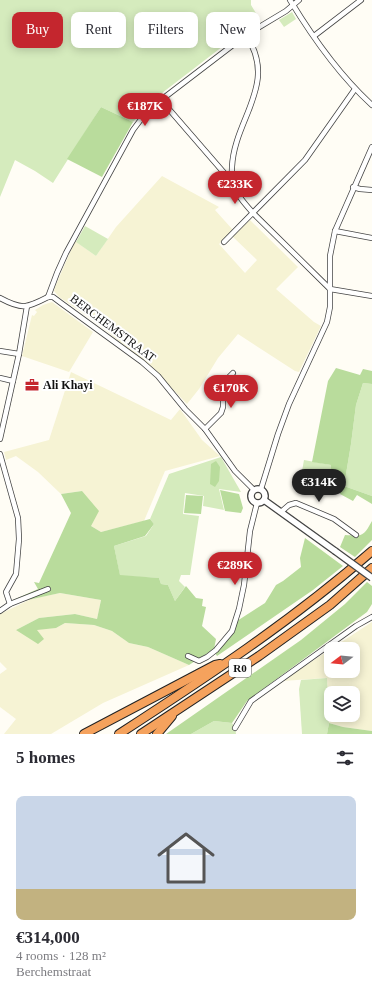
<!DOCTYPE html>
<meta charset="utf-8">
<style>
:root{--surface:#fff;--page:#f2f2f3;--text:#2b2b33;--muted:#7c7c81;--accent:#c4262e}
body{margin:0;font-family:Georgia,serif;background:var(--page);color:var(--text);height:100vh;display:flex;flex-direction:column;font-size:15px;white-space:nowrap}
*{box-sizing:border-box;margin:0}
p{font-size:13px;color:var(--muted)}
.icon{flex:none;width:22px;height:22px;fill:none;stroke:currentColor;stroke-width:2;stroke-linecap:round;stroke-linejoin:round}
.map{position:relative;height:734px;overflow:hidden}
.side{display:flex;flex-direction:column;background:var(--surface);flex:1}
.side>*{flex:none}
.banner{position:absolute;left:12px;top:12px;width:348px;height:36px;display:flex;gap:8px}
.needle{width:26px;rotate:254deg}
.buttons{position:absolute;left:324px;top:642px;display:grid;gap:8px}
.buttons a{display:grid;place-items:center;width:36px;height:36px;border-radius:8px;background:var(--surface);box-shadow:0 2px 10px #0003;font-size:20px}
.price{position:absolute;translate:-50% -34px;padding:0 9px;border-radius:14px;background:var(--accent);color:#fff;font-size:13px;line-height:26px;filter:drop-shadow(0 1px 2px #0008)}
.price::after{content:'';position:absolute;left:50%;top:24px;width:12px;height:9px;margin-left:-6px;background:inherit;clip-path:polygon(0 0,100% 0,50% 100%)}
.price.on{background:#222;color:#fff}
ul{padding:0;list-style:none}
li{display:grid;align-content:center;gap:8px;height:212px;padding:0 16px}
li span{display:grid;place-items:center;height:124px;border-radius:8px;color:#555}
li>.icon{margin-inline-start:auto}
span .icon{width:72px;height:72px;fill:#fffc;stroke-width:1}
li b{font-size:17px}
h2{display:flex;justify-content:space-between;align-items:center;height:48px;padding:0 16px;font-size:17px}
.pill{padding:0 14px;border-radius:8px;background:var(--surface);box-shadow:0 2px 10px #0003;font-size:14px;line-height:36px}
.pill.on{background:var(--accent);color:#fff}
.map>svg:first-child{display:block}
</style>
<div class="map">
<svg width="372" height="734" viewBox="0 0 372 734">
<rect width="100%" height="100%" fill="#fffdf5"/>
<g fill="#f6f3d4" fill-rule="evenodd">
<polygon points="162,176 219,207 215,210 233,230 219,244 245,273 257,260 232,236 250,220 298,267 276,289 314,322 321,326 299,372 295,371 238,334 218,358 199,389 187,404 154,370 93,320 59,297 54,291 55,287 75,241 96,256 116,227"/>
<polygon points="52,302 93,332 69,372 22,356 32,315 34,316 37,312 35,310 43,305"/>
<polygon points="71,372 171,420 180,409 202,440 220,456 165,471 144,521 101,532 91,526 82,491 61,494 38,472 16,456 6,460 4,452 49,440"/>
<polygon points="60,593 101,600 97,619 75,614 39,618 16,630 56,628 65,623 94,625 112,631 129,643 148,647 189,665 103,703 51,734 4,734 16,719 0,707 0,674 7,669 0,662 0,614 31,599"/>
<path d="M 372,622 L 372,731 L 343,727 L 329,723 L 327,678 L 282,681 ZM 331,649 L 353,649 L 353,671 L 331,671 ZM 331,693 L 353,693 L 353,715 L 331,715 Z"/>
</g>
<g fill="#d5ebbd">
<polygon points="0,0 251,0 251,5 260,20 231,40 149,103 133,122 101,107 53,183 35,171 15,160 0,197"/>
<polygon points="292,12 296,19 284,27 279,20"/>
<polygon points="85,226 108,239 96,256 76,242"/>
<polygon points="363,383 372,384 372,496 344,486 351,444 356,405"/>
<polygon points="221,457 241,492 219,489 224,510 203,506 204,496 185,493 183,514 199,516 190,575 181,575 179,581 185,587 175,601 168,585 161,584 159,578 120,576 114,546 146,536 154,524 150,519 169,474"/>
<polygon points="304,460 331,465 330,476 302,471"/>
<polygon points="327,678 329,723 327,734 302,734 299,689 301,680"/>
<polygon points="214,721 232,723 235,728 236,734 191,734"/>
</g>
<g fill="#b9dc9c">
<polygon points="101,107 133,122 102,177 67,159"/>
<polygon points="336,368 360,375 363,369 372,371 372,384 363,383 356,405 351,444 344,486 372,496 372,504 357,495 353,501 340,494 342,479 330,476 331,465 312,462 328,381"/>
<polygon points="216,461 220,467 219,481 215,487 210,484 211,464"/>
<polygon points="220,490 239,494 243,508 241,513 225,511"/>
<polygon points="82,491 99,511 91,526 101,532 150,519 154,524 145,536 114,546 120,575 159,578 161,584 168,585 175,601 186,586 196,598 203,599 202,606 206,607 202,626 216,639 214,649 189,665 148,647 129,643 112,631 94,625 65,623 56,628 37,630 44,639 38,644 16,630 39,618 75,614 97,619 101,600 60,593 14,603 13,600 38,589 34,582 39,583 71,513 61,494"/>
<polygon points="186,495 203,496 201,514 184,513"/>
<path d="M 372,521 L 372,540 L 355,557 L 340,547 L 345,535 C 363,536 363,537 372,521 Z"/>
<polygon points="305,538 343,566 313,590 217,656 215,653 237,621 265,603 276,585 283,581 301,567 300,558"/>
<polygon points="367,582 372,586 372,604 367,612 247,701 232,723 214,721 191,734 166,734 301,640 345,604"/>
<polygon points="329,723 343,727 372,731 372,734 327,734"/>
</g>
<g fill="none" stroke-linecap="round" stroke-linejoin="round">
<g stroke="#444" stroke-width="6">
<g id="minor">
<path d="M 290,0 C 313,38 339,75 372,105"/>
<path d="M 246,35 C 279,84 234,119 232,167 C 232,172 231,178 233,183 C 236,194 245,204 253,213 L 330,289 L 372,296"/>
<polyline points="314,36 361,0"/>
<polyline points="161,100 232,182"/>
<polyline points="353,187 360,189 372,190"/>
<polyline points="335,231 372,238"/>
<polyline points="224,242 305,160 355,89"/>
<polyline points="48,297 57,273 66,253 133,130 148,110 161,100 246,35 286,11 299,0"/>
<polyline points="48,297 53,297 61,303 142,362 158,376 185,409 205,429 235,471 254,490"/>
<path d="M 0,298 C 22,310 27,308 48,297"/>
<polyline points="0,351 19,354"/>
<polyline points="0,378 13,381"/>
<polyline points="205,429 221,413 223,407 223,389 226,380 233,373"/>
<polyline points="0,439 19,354 27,306"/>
<polyline points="0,454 18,518 19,539 16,574 6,592 10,604"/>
<polyline points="261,489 278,434 289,404 327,322 330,307 330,256 335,231 372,147"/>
<polyline points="281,512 289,505 296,503 334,519 356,535"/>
<polyline points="0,611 10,604 48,589"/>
<polyline points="188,656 199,661 207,657 216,650 232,631 239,609 244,585 250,531 257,503"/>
<polyline points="235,728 251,701 356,626 372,617"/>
</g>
</g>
<g stroke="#444" stroke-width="8">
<g id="tertiary">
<circle cx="258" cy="496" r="7"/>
<polyline points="264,500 335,551"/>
</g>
</g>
<g stroke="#222" stroke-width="10">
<g id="motorway">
<polyline points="84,734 215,665 220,664"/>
<path d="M 119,734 C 207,677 293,620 372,551"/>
<polyline points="141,734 259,656 330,605 372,568"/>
<polyline points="157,734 172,716"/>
</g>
</g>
<use href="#minor" stroke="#fff" stroke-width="4.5"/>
<use href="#tertiary" stroke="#fff" stroke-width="5.5"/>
<use href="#motorway" stroke="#f5a25d" stroke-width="8"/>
<g stroke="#444" stroke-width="8" stroke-linecap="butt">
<polyline id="tertiary-bridge" points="335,551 372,578"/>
</g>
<use href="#tertiary-bridge" stroke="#fff" stroke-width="5.5"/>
</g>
<defs>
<g id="office-bare" transform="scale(1.08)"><path d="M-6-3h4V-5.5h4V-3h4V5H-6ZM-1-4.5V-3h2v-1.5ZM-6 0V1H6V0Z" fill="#c4262e" stroke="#fff" stroke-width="2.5" paint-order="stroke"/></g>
</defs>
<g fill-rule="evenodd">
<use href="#office-bare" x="32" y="385"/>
</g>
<g text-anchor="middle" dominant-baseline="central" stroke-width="4" stroke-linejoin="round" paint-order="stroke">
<rect fill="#fff" stroke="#585858" stroke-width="1" x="229" y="659" width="22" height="18" rx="3"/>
<g font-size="11" font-weight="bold" fill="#111">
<text x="240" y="668">R0</text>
</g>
<g font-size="12" fill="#111" stroke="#fff">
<text transform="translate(113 328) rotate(37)">BERCHEMSTRAAT</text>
</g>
<g font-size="12" font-weight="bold" fill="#111" stroke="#fff" text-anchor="start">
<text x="43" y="385">Ali Khayi</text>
</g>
</g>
</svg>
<div class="buttons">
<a><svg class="needle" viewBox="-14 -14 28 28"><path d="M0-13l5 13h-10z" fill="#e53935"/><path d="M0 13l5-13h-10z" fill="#7c7c81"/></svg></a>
<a><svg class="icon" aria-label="layers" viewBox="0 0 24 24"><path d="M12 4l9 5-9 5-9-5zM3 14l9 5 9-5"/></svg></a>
</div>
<b class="price" style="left:145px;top:127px">€187K</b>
<b class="price" style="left:235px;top:205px">€233K</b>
<b class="price" style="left:231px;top:409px">€170K</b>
<b class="price on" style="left:319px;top:503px">€314K</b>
<b class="price" style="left:235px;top:586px">€289K</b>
<div class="banner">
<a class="pill on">Buy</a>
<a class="pill">Rent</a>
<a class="pill">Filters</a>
<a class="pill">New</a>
</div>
</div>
<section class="side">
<h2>5 homes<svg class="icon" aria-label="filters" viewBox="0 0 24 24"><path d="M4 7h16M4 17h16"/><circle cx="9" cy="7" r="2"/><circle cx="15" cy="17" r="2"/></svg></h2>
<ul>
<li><span style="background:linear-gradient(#c9d6e8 75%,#c2b280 0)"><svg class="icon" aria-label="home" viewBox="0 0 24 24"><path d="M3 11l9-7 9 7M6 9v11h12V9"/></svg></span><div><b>€314,000</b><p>4 rooms · 128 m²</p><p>Berchemstraat</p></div></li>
</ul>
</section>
